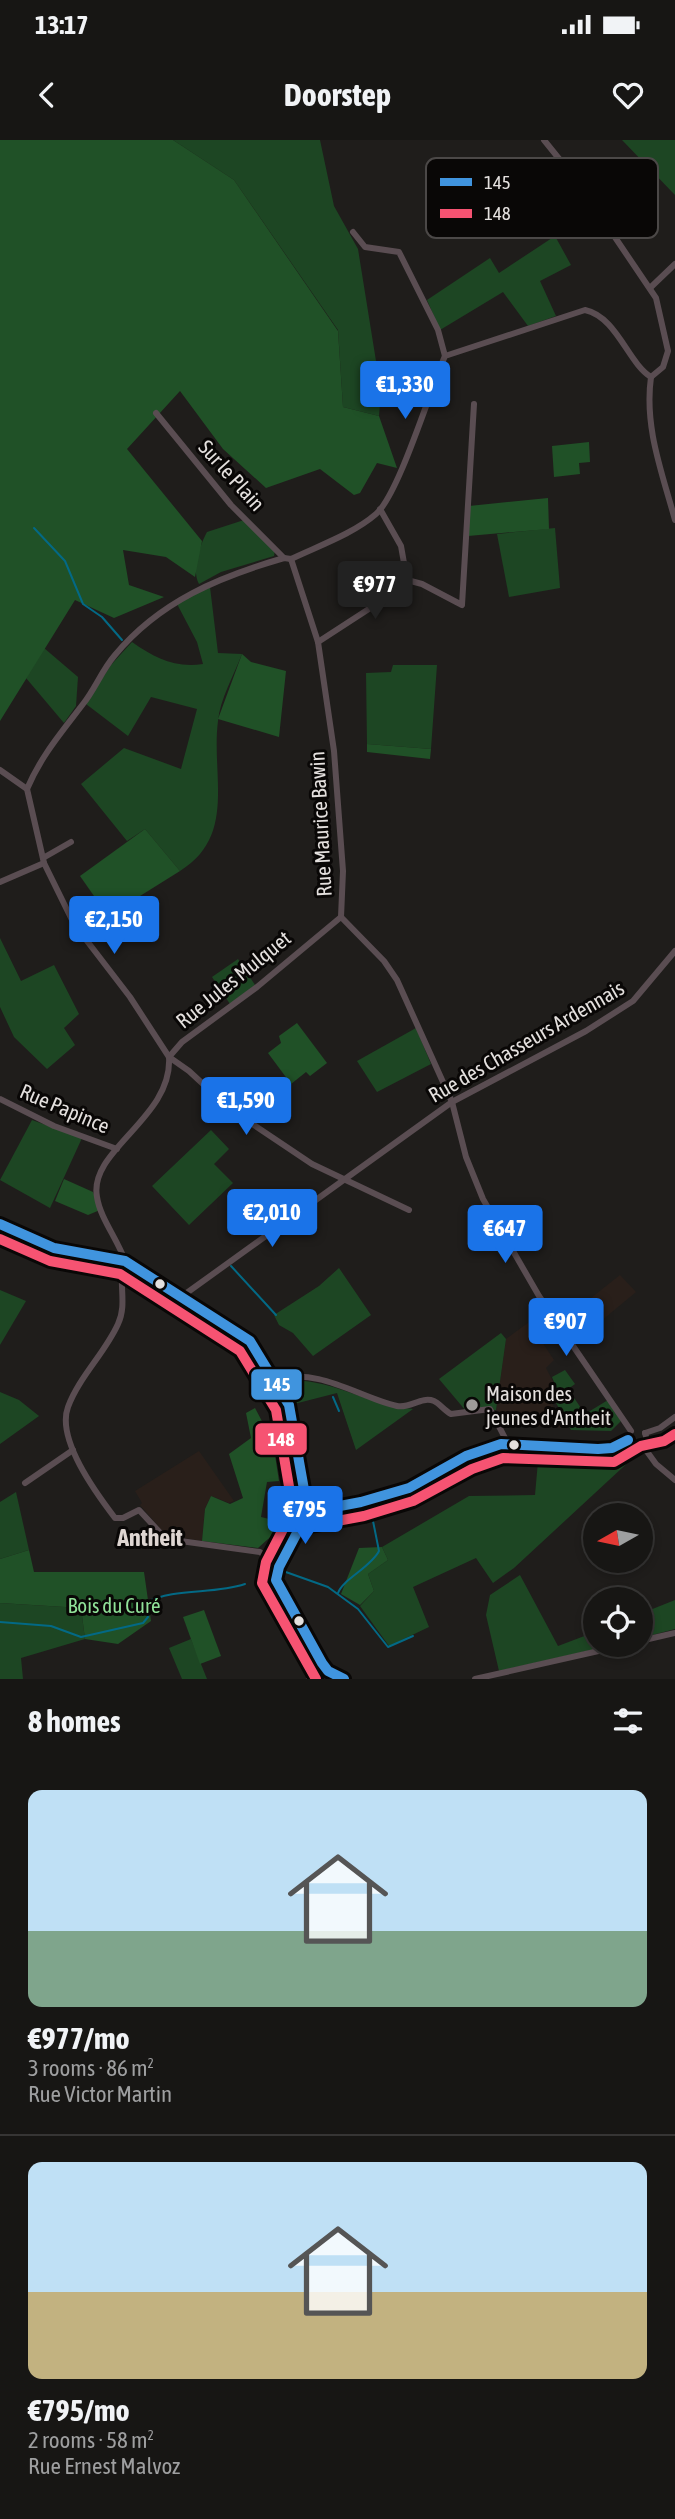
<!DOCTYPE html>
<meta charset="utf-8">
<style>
:root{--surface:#171614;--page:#242322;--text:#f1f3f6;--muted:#9e9fa0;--line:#363534;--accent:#1a73e8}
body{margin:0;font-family:"Asap Condensed",sans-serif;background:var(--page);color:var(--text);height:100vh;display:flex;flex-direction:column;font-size:26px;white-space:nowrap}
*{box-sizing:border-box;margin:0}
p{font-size:23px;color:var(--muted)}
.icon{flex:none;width:38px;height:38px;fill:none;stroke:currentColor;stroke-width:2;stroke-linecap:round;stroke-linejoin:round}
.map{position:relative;height:1539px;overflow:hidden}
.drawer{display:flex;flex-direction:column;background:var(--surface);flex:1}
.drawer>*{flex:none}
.needle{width:46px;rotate:261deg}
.fabs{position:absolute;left:583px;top:1363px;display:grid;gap:14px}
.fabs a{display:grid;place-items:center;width:70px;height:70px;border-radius:50%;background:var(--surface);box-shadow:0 4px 10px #0003,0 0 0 2px var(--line);font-size:35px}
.price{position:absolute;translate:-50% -60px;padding:0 16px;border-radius:7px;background:var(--accent);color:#fff;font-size:23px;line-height:46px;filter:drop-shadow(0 2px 4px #0008)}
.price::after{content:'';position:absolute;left:50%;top:42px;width:21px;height:16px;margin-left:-10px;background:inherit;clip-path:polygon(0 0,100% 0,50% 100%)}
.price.selected{background:#222;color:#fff}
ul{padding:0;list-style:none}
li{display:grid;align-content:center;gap:14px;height:371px;padding:0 28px}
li+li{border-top:2px solid var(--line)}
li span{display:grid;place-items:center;height:217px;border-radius:14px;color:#555}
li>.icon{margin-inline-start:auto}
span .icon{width:126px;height:126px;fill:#fffc;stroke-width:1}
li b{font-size:30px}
h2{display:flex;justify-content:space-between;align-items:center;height:84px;padding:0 28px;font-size:30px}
.status{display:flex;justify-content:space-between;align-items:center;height:49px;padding:0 35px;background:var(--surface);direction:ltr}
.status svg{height:19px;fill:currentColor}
header{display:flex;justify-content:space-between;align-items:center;height:91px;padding:0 28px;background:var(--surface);font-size:32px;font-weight:700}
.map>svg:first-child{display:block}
</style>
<div class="status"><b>13:17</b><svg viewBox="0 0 49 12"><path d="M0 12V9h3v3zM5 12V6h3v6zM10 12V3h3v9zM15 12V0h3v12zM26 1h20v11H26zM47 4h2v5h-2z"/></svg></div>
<header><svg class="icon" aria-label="back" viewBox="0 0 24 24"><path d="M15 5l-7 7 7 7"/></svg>Doorstep<svg class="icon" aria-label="heart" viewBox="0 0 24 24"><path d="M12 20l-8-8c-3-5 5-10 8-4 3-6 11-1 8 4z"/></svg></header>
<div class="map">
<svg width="675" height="1539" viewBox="0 0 675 1539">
<rect width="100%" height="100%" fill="#1f1d1b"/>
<g fill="#291f1a">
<polygon points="620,1135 636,1152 577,1201 562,1181"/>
<polygon points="529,1182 554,1220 546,1228 560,1255 552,1263 564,1288 520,1286 496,1270 506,1199"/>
<polygon points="199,1311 234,1361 229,1363 211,1356 205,1369 202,1401 166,1395 140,1365 142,1363 135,1351"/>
</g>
<g fill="#1d4623">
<polygon points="173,0 320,0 334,66 358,109 381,252 379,276 343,267 338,190 234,40"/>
<polygon points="622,0 675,0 675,55"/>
<polygon points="555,96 571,125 540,141 556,176 528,186 503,152 440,190 427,160 490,118 499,133"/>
<path d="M 244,380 L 275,410 L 274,416 L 221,432 L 199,444 C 191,430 200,405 207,392 Z"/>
<polygon points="555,388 560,448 509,457 497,394"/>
<path d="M 210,447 L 218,513 L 242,514 C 234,535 220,559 218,581 C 211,635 237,696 180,731 L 145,689 L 127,701 L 81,644 L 124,608 L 181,629 L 197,569 L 151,557 L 128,596 L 86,564 L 111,525 L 132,502 C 155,518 174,528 203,524 L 197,502 L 176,462 Z"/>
<polygon points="44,508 78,537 76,566 64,583 26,538"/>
<polygon points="393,525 437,525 431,609 367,604 366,533 391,532"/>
<polygon points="0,798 21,841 54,825 79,874 64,888 75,905 47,929 14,897 0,867"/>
<polygon points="238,819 255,845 230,864 212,837"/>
<polygon points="416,888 431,924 377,952 357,921"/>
<polygon points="32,980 82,998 50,1068 0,1040"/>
<polygon points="211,990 229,1009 214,1024 233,1043 189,1085 152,1046"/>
<polygon points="339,1128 371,1175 313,1216 293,1193 279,1185 274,1175 319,1146"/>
<polygon points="0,1150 26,1161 0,1205"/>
<polygon points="501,1193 506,1199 496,1270 466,1271 439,1239"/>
<polygon points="565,1230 575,1244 568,1249 585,1274 608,1260 621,1281 611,1291 571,1290 555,1261 559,1254 552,1237"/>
<path d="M 285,1241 C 331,1237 368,1266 413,1269 L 356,1310 L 337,1253 L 294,1264 Z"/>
<polygon points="0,1252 19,1260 39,1276 0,1304"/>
<polygon points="539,1310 635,1316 514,1428 493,1443 476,1418 413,1447 429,1487 389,1506 360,1466 374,1451 368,1434 388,1420 382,1407 469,1356 535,1355"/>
<polygon points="16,1352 29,1410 0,1419 0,1362"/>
<polygon points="520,1435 558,1506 595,1492 595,1505 613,1505 499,1531 486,1475 490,1455"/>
<polygon points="675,1460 675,1489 641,1498 640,1474"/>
<polygon points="0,1463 81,1468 85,1499 21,1518 23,1539 0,1539"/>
<polygon points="191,1499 207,1539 182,1539 169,1508"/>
</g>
<g fill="#205127">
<polygon points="0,0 173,0 234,40 338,191 343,267 379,276 397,328 377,323 360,353 354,355 320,329 266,348 223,309 180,251 127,309 202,401 195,437 166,417 123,410 129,445 164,457 114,478 75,460 0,581"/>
<polygon points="589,302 590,322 579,323 580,334 554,337 552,306"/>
<polygon points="548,358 549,389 468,396 469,366"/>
<polygon points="242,514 251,522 286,531 279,597 218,579"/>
<polygon points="367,604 431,609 430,619 367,612"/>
<polygon points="145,689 180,731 108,776 80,736"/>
<polygon points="297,883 327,923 310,936 306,932 291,944 268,913 281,903 279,896"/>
<polygon points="64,1039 93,1052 100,1070 88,1075 55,1061"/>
<polygon points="255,1268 273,1302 279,1341 267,1342 261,1377 286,1383 258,1408 202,1401 205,1369 211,1356 230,1364 243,1358 229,1314 251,1298 246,1273"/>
<polygon points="382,1407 388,1420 368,1434 374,1451 360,1465 341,1454 359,1408"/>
<polygon points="29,1410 34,1432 144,1432 151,1481 118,1504 85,1499 81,1468 0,1463 0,1419"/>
<polygon points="204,1470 221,1516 200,1524 183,1477"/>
</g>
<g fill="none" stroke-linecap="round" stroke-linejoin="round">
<g stroke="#036985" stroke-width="2">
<polyline points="34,388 65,421 83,464 102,477 122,500"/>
<polyline points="231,1126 276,1175"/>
<polyline points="333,1257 339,1271"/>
<polyline points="283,1431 328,1447 358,1469 388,1507 413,1496"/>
<path d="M 338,1453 C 342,1440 371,1427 379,1411 L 370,1366"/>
<path d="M 0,1482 L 51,1486 L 81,1497 L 143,1483 L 148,1477 L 145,1463 C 176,1447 212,1455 245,1444"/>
</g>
<g stroke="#5a4d52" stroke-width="6">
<polyline points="544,0 577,41 656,158 668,211 663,227 651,237"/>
<polyline points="353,92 365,107 399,112 438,190 445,216"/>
<polyline points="650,148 675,124"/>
<path d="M 651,237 C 644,287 662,332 675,380"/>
<polyline points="156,273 231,365 284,418"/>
<polyline points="380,369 401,406 407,440"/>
<polyline points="291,419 318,502 334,611 343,731 341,777 384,821 397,840 452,962 466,1017 483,1059 539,1156 631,1291"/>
<polyline points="407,440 422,444 462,465 474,264"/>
<polyline points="318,502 398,450 407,440"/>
<polyline points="0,630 27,649 44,723 74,784 130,857 169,917 189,931 230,969 312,1024 409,1070"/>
<path d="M 27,649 C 41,616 61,593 83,564 C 95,549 102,530 115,515 C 160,461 219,437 284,418 L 291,419 C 318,406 353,394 376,374 C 399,354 430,250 445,216 L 585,170 C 617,177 628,223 651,237"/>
<polyline points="43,718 71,702"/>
<polyline points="0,742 44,723"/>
<polyline points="0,959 54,986 117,1009"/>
<polyline points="0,1084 54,1108 125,1121 250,1201 289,1265 308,1372 279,1427 276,1440 322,1523 328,1531 344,1539"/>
<path d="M 125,1121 C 117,1142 128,1163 118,1184 C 105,1213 79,1237 68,1267 C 56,1299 96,1353 115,1378 L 123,1378 L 139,1370 L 166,1399 L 260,1412 L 279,1427"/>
<path d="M 125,1121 C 118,1100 100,1078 97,1057 C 88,1010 173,978 169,917 L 182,902 L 257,847 L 341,777"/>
<polyline points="181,1157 452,962 586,891 633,861 675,811"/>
<path d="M 276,1240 C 319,1227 358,1257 397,1266 C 410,1269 421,1256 434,1261 C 439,1263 445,1271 451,1274 L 490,1269 L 508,1304"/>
<polyline points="645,1293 660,1288 675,1277"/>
<polyline points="628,1300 631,1306 640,1307 647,1300 645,1293"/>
<polyline points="643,1306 656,1324 675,1340"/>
<polyline points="25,1343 73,1310"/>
<polyline points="308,1372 361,1362 409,1348 466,1316 501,1304 598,1309 612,1308 628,1300"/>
<polyline points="640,1501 675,1493"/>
<polyline points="309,1539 328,1531"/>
<polyline points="475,1539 625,1505"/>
</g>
<g stroke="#090706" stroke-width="16">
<g id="bus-1">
<polyline points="0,1084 54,1108 125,1121 250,1201 289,1265 308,1372 279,1427 276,1440 322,1523 328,1531 344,1539"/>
<polyline points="308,1372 361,1362 409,1348 466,1316 501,1304 598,1309 612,1308 628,1300"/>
</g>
</g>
<g stroke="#090706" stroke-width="16">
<g id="bus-2">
<polyline points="0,1099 50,1121 120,1134 240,1211 276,1270 293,1370 266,1422 262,1443 316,1539"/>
<polyline points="311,1386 364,1376 413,1361 472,1329 503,1318 614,1322 641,1306 664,1301 675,1294"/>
</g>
</g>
<use href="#bus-1" stroke="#4094de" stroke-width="10"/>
<use href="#bus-2" stroke="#f65372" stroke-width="10"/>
</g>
<g fill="#e4e0de" stroke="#090706" stroke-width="2.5">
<circle cx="160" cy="1144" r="6"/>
<circle cx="514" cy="1305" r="6"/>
<circle cx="299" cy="1481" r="6"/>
</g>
<circle fill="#9f9c9a" stroke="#090706" stroke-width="2.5" cx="472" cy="1265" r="7"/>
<g text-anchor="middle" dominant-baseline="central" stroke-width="6" stroke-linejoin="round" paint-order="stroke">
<g font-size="21" fill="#e4e0de" stroke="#090706">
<text transform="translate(232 335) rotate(48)">Sur le Plain</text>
<text transform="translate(320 684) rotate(-93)">Rue Maurice Bawin</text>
<text transform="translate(233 839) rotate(-39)">Rue Jules Mulquet</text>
<text transform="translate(526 901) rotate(-30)">Rue des Chasseurs Ardennais</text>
<text transform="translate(65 968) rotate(23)">Rue Papince</text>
</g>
<g font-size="21" fill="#e4e0de" stroke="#090706" text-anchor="start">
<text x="486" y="1253">Maison des<tspan x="486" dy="24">jeunes d'Antheit</tspan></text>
</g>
<g font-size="21" fill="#90e198" stroke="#090706">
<text x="114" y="1465">Bois du Curé</text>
</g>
<g font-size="24" font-weight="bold" fill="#ded6d2" stroke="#090706">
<text x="150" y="1397">Antheit</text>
</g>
</g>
<rect x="426" y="18" width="232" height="80" rx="10" fill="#090706" stroke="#4b4847" stroke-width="2"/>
<rect x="440" y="38" width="32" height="8" fill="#4094de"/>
<rect x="440" y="69" width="32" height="9" fill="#f65372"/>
<g font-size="19" fill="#e4e0de">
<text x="484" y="49">145</text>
<text x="484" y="80">148</text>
</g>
<g stroke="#090706" stroke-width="2.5">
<rect x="250" y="1228" width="53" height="33" rx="7" fill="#4094de"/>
<rect x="254" y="1282" width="54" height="34" rx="7" fill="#f65372"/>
</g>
<g font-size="19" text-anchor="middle" font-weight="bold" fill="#fff">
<text x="277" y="1251">145</text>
<text x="281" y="1306">148</text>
</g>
</svg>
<div class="fabs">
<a><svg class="needle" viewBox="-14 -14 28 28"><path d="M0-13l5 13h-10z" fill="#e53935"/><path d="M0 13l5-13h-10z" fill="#9e9fa0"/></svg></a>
<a><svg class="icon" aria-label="locate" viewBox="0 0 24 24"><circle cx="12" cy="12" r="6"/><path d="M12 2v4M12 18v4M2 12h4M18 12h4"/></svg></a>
</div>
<b class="price" style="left:405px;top:281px">€1,330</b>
<b class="price selected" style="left:375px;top:481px">€977</b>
<b class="price" style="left:114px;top:816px">€2,150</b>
<b class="price" style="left:246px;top:997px">€1,590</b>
<b class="price" style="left:272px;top:1109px">€2,010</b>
<b class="price" style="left:505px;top:1125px">€647</b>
<b class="price" style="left:566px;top:1218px">€907</b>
<b class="price" style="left:305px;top:1406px">€795</b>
</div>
<section class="drawer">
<h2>8 homes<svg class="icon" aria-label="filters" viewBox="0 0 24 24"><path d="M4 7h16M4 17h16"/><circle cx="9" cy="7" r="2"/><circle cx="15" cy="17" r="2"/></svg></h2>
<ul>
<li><span style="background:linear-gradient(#bfe0f5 65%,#7fa58c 0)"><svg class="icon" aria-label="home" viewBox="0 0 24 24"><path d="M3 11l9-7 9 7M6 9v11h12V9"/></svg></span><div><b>€977/mo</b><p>3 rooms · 86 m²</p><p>Rue Victor Martin</p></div></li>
<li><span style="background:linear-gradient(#bfe0f5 60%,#c2b280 0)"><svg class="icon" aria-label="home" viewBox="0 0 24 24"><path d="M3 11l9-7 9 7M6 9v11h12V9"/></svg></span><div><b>€795/mo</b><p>2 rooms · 58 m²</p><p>Rue Ernest Malvoz</p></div></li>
</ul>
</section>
